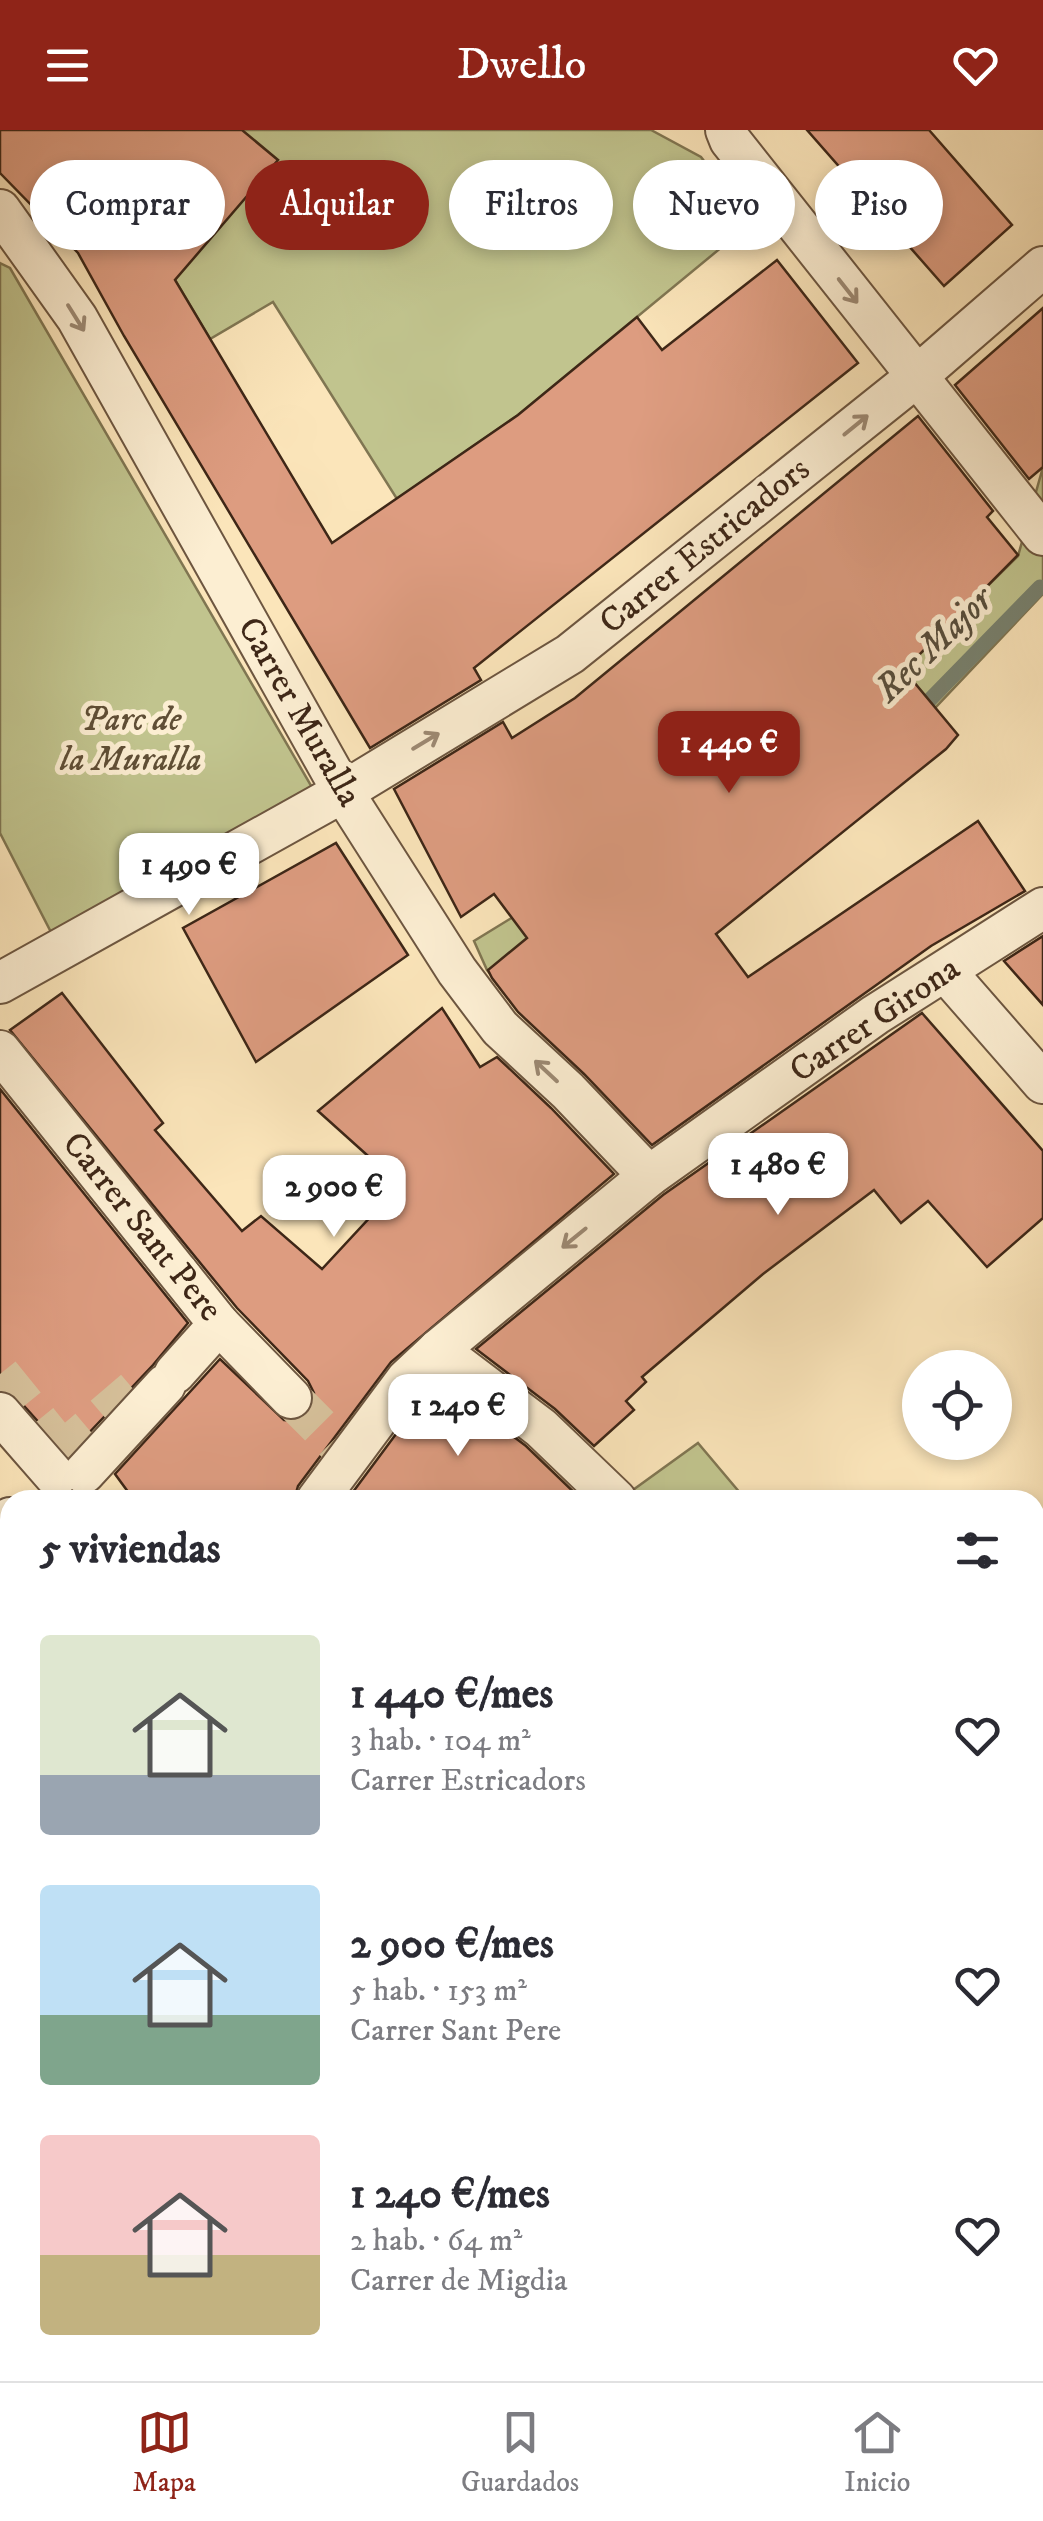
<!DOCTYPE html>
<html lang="es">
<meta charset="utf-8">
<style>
:root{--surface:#fff;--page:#f7f7f7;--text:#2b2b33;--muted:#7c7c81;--line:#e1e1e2;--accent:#8f2418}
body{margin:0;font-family:"IM FELL DW Pica",serif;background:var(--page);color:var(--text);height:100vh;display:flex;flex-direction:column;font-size:38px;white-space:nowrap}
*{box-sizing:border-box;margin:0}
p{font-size:32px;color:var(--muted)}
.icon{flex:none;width:55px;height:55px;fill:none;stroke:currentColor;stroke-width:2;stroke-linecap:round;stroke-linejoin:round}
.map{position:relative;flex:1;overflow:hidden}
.details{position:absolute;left:0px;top:1360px;width:1045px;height:892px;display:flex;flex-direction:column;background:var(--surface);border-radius:30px 30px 0 0;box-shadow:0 5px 15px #0003}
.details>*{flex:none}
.top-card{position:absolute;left:30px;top:30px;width:985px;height:90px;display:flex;gap:20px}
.controls{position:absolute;left:902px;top:1220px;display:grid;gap:20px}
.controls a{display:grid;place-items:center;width:110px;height:110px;border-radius:50%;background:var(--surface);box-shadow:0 5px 15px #0003;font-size:50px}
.price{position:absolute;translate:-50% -85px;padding:0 22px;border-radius:20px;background:#fff;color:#222;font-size:32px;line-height:65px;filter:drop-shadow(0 2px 5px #0008)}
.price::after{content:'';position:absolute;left:50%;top:60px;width:30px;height:22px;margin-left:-15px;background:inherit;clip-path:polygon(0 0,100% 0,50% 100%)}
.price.on{background:var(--accent);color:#fff}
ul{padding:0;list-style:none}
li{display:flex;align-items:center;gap:30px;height:250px;padding:0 40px}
li span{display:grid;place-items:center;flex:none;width:280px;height:200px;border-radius:10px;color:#555}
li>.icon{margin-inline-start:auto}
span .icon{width:120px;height:120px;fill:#fffc;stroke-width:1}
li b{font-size:42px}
h2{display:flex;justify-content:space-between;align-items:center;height:120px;padding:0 40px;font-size:42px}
.chip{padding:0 35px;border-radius:45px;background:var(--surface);box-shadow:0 5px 15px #0003;font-size:35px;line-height:90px}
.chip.on{background:var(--accent);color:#fff}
header{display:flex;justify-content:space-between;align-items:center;height:130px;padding:0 40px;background:var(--accent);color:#fff;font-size:45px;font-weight:600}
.tab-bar{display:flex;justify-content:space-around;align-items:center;height:140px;border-top:2px solid var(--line);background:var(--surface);font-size:28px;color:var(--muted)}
.tab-bar a{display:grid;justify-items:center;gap:5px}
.tab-bar .on{color:var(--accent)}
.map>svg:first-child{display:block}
</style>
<header><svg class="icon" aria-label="menu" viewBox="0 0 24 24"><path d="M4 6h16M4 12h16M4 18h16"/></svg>Dwello<svg class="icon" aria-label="heart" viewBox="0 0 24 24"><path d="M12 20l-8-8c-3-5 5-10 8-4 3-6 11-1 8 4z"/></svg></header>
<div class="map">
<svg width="1043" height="2251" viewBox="0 0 1043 2251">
<rect width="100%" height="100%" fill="#fbe5ba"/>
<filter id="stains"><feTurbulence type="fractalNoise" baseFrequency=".002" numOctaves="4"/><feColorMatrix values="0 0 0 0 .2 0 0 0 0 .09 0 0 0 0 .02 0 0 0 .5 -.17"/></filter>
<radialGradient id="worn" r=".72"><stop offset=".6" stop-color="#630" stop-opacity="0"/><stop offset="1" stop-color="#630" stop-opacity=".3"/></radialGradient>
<g fill="#c1c48e" stroke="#807652" stroke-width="2.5">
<polygon points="242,0 651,0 701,27 751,93 518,285 397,369 273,172 210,209 175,150"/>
<polygon points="0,133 10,138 313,659 53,806 0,703"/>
<polygon points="1043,337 1043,464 935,578 512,870 487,840 474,811 635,712 930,513 1018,426"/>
<polygon points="698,1313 746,1370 630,1370 626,1365"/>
<polygon points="10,1782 10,2002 0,2008 0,1788"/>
</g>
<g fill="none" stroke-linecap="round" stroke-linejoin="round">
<polyline stroke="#788270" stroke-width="15" points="916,584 1040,457"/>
</g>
<g fill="#dd9c80" stroke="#3e2717" stroke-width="2.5">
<polygon points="0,0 242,0 278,30 175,150 332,413 518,285 637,187 662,220 777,130 858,233 474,538 481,550 370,618 124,206 78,123 0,43"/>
<polygon points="807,0 929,0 1012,95 944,156"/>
<polygon points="1043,178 1043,337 1029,349 955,255"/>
<polygon points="918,286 993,381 987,387 1018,425 904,540 958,605 946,619 716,804 748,847 978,691 1025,761 931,816 652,1015 584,944 518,882 492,848 488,840 527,808 494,764 461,787 394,659 503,592 512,608 575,568"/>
<polygon points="336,713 408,825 256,932 183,798"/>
<polygon points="1043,806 1043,875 1004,831"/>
<polygon points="62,863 163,993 155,1000 242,1101 261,1086 322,1139 373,1084 363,1075 387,1043 318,981 442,878 480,937 497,927 551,978 614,1044 391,1232 298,1356 294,1370 134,1370 115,1344 220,1229 284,1290 296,1291 307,1286 313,1275 314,1263 308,1251 237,1178 10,900"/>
<polygon points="922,883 1043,1021 1043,1088 987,1137 928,1071 901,1093 874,1060 763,1144 642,1247 646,1252 626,1271 634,1280 594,1316 555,1279 476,1219 663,1065"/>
<polygon points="0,959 188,1193 153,1235 68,1325 0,1249"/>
<polygon points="440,1251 526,1316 582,1370 347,1370 425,1265"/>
</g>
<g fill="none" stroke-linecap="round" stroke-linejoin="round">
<g stroke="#d5bf99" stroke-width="40" stroke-dasharray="40 20" stroke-linecap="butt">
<polyline points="0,1244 67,1327"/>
<polyline points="291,1268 345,1322"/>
<polyline points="58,1325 147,1249 153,1253"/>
<polyline points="0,1706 10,1700"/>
<polyline points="0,2116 10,2108"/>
<polyline points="778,2242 785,2251"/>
<polyline points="677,2251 690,2242"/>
<polyline points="916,2251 926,2242"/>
</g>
<g stroke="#6d5640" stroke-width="24">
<g id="lane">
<polyline points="1035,1706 1043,1717"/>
<polyline points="1035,1748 1043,1742"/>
</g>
</g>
<g stroke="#6d5640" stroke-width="44">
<g id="street">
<polyline points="726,0 730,10 1043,405"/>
<polyline points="0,80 77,188 343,662 457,841 500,898 568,961 649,1046"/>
<polyline points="946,842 1043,953"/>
<polyline points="0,853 343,662 570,524 916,247 1043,137"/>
<polyline points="0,921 219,1194 291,1268"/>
<polyline points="438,1220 541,1298 616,1370"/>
<polyline points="175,1243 219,1194"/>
<polyline points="0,1283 56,1347"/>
<polyline points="84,1343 165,1255"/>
<polyline points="317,1370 407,1249 438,1220 649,1046 875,885 1043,778"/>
<polyline points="0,1397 10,1388"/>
<polyline points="0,1773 10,1767"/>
<polyline points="0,2049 10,2043"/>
<polyline points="495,2242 501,2251"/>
<polyline points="12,2251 27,2242"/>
</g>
</g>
<g stroke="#3e2717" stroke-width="59">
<polyline id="secondary" points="1004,2251 1013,2242"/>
</g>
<use href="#lane" stroke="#fceed2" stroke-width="20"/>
<use href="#street" stroke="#fceed2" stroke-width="40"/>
<use href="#secondary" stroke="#fceed2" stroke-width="55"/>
</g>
<defs><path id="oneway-shaft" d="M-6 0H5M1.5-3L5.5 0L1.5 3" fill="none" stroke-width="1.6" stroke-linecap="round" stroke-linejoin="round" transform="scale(2.5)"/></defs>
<g stroke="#9d8a74">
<use href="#oneway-shaft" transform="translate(848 161) rotate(52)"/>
<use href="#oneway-shaft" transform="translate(76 188) rotate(58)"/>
<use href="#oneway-shaft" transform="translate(856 295) rotate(-39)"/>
<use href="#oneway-shaft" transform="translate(426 611) rotate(-31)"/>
<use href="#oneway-shaft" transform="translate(546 941) rotate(-137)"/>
<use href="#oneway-shaft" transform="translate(574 1108) rotate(141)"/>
</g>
<g text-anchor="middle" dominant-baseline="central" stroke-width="10" stroke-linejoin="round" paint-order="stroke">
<g font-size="35" fill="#3e2717" stroke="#fceed2">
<text transform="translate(705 416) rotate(-39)">Carrer Estricadors</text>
<text transform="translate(299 582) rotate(60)">Carrer Muralla</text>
<text transform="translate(875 890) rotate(-34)">Carrer Girona</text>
<text transform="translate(142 1097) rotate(51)">Carrer Sant Pere</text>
</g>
<g font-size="35" font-style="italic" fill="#5f4e35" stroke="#fceed2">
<text x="131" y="590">Parc de<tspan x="131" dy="40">la Muralla</tspan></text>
</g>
<g font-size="38" font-style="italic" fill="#564d3c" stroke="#fceed2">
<text transform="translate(934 515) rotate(-44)">Rec Major</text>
</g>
</g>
<rect width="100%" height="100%" filter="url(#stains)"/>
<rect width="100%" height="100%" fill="url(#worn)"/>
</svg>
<div class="controls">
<a><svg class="icon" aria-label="locate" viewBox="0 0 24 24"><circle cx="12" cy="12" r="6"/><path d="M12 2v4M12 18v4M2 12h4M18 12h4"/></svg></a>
</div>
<b class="price on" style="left:729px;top:666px">1 440 €</b>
<b class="price" style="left:189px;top:788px">1 490 €</b>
<b class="price" style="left:778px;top:1088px">1 480 €</b>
<b class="price" style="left:334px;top:1110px">2 900 €</b>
<b class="price" style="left:458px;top:1329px">1 240 €</b>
<div class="top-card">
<a class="chip">Comprar</a>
<a class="chip on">Alquilar</a>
<a class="chip">Filtros</a>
<a class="chip">Nuevo</a>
<a class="chip">Piso</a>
</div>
<section class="details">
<h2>5 viviendas<svg class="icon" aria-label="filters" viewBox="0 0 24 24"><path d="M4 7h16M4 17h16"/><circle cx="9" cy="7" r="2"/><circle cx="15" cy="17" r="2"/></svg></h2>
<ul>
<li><span style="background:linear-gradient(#dfe7d0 70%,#9aa5b1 0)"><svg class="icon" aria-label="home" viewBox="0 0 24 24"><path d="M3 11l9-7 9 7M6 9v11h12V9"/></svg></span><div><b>1 440 €/mes</b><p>3 hab. · 104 m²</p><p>Carrer Estricadors</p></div><svg class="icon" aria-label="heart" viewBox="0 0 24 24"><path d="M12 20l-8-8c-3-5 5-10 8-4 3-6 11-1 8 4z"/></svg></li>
<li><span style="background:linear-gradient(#bfe0f5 65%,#7fa58c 0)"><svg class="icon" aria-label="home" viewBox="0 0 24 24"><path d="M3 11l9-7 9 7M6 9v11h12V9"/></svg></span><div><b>2 900 €/mes</b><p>5 hab. · 153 m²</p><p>Carrer Sant Pere</p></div><svg class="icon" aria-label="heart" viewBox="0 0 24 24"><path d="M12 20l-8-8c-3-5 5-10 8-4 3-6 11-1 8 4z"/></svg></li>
<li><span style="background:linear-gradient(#f6c9c9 60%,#c2b280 0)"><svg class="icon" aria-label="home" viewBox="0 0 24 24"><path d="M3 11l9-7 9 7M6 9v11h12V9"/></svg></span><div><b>1 240 €/mes</b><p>2 hab. · 64 m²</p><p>Carrer de Migdia</p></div><svg class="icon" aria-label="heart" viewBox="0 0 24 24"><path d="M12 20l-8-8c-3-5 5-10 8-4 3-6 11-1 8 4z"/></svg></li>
</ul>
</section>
</div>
<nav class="tab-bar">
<a class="on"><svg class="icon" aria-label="map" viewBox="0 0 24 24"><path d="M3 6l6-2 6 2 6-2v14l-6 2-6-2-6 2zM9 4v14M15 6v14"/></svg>Mapa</a>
<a><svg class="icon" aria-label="saved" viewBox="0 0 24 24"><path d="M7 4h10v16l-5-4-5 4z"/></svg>Guardados</a>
<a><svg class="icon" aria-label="home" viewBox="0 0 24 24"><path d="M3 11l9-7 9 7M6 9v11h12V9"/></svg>Inicio</a>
</nav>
